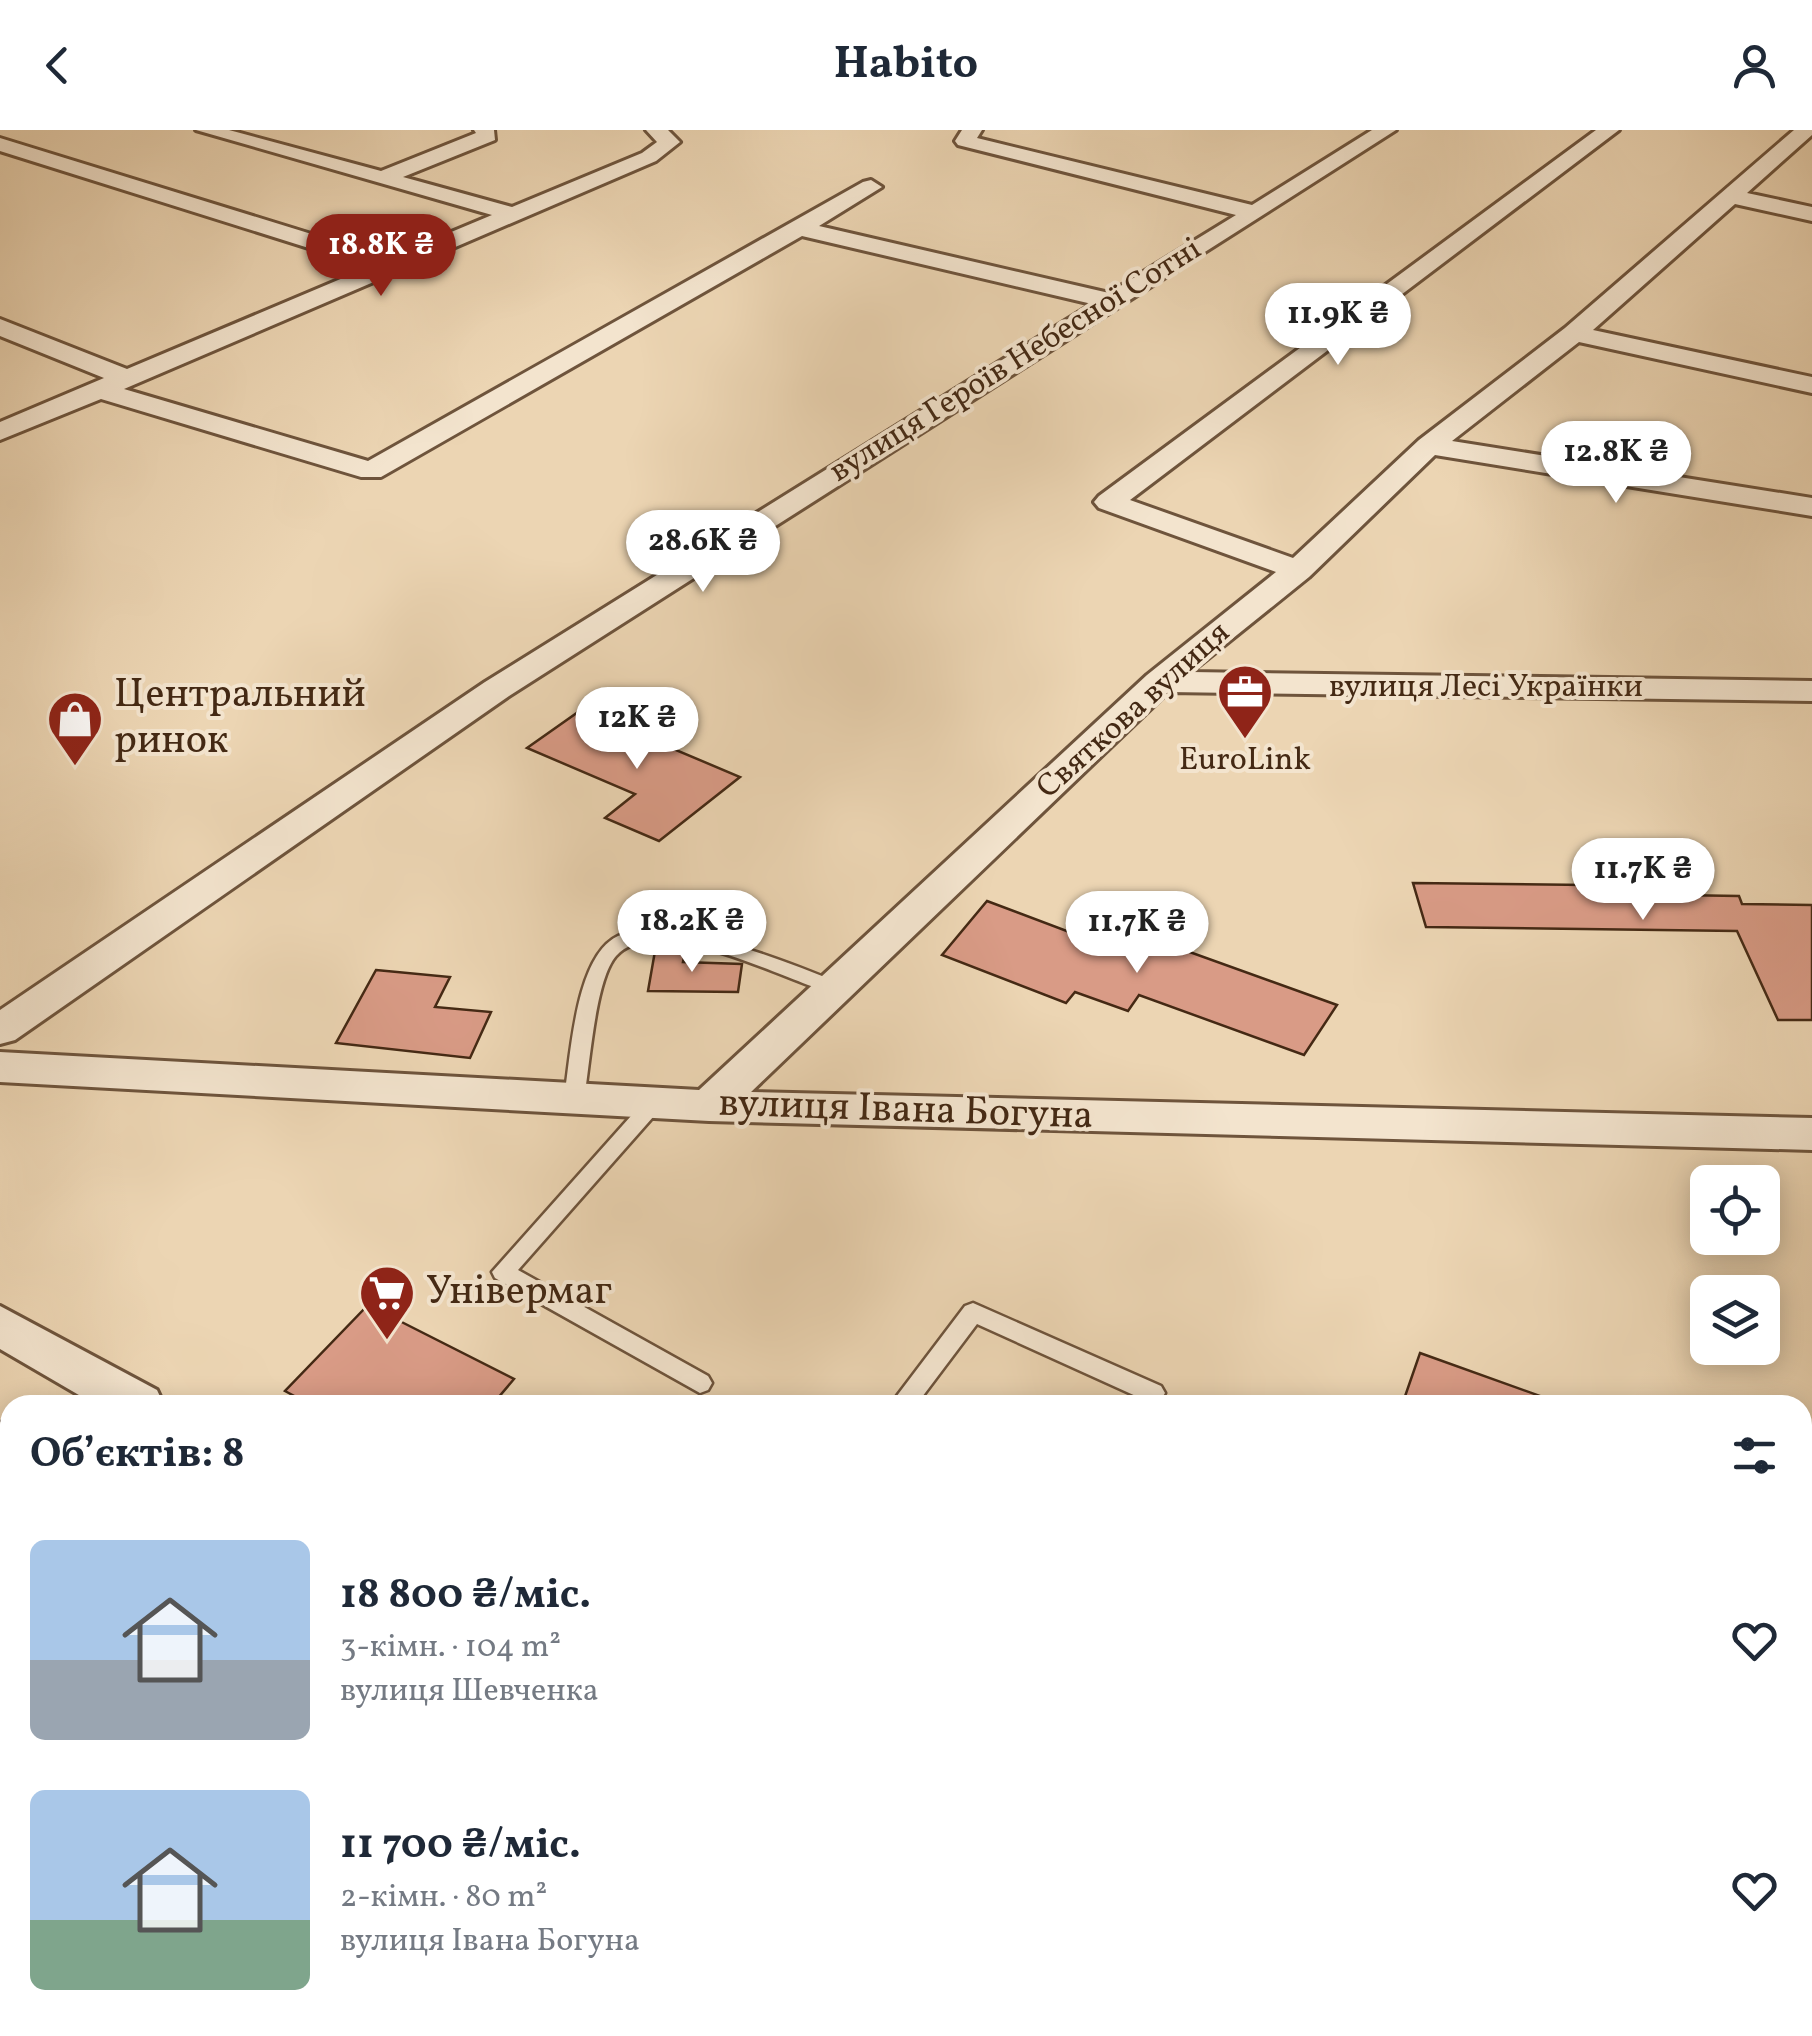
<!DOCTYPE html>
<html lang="uk">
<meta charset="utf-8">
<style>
:root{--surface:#fff;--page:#f6f6f7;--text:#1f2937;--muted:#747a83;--accent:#8f2418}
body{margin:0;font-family:Vollkorn,serif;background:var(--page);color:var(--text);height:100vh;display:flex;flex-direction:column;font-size:38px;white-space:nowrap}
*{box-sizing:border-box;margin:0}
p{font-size:32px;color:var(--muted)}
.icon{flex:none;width:55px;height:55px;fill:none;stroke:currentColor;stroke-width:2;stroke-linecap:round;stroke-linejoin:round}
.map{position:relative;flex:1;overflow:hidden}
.drawer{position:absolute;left:0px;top:1265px;width:1812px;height:642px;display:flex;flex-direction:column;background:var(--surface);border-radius:30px 30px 0 0;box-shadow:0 5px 25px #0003}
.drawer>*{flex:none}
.fabs{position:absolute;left:1690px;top:1035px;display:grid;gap:20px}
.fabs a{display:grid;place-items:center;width:90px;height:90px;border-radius:15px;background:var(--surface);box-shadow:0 5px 25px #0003;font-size:50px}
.price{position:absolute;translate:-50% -85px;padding:0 22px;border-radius:35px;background:#fff;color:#222;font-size:32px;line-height:65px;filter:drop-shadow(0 2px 5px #0008)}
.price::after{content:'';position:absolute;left:50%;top:60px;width:30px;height:22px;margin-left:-15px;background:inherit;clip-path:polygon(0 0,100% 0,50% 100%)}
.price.current{background:var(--accent);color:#fff}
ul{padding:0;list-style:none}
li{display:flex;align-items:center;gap:30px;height:250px;padding:0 30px}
li span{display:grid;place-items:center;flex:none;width:280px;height:200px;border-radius:15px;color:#555}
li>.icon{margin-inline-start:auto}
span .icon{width:120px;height:120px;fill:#fffc;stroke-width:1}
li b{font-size:42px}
h2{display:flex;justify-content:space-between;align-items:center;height:120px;padding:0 30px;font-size:42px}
header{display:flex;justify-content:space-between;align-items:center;height:130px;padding:0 30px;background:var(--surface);font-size:45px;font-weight:700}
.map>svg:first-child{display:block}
</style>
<header><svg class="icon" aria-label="back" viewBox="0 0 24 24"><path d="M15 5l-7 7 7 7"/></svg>Habito<svg class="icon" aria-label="person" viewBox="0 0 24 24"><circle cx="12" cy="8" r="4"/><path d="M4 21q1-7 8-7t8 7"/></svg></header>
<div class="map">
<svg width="1812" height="1906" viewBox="0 0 1812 1906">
<rect width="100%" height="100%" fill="#ecd5b3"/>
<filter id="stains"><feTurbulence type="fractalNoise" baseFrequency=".002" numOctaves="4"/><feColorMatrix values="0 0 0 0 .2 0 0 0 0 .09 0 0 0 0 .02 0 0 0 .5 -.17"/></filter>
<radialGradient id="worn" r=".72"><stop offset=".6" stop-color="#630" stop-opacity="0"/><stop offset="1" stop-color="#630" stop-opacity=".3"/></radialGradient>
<g fill="#d99b86" stroke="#442914" stroke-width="2.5">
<polygon points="581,580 740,647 659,711 605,688 635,664 527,618"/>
<polygon points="1413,753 1673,756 1676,765 1739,766 1742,774 1812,775 1812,890 1778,890 1737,801 1426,797"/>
<polygon points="987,771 1109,817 1123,798 1337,875 1304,925 1139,865 1128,881 1075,862 1066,873 942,825"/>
<polygon points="655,821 685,822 683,832 742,834 738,862 648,861"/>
<polygon points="376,840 450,847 435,877 491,882 470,928 336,913"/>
<polygon points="368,1175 514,1249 492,1275 311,1275 285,1261"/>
<polygon points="1420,1223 1554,1271 1553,1275 1402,1275"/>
</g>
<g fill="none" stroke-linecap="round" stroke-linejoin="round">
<g stroke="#6e543c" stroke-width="5">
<g id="lane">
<path d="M 650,800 C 717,805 779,828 841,854 L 843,858 L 834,864 C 787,851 656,781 616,826 C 595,850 590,935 584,968 L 574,975 L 567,973 L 564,968 C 571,926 575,826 618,806 C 627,802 640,802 650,800 Z"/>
<polygon points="654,966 664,973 661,978 518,1140 708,1246 712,1253 708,1260 700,1263 495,1148 492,1142 647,968"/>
<polygon points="973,1173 1161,1256 1165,1263 1158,1275 1133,1275 1138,1267 977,1194 916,1275 890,1275 965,1176"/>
<polygon points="1812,1434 1812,1457 1802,1460 1802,1437"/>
<polygon points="1802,1679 1812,1683 1812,1711 1802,1707"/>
</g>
</g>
<g stroke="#6e543c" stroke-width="6">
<g id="street">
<polygon points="196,0 229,0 381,41 476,3 474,0 494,0 495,10 403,47 512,77 642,23 657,12 646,0 668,0 680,12 656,31 124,259 368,331 863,52 871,50 882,57 819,96 1109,163 1236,85 958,15 955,11 962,0 982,0 977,8 1252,75 1372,0 1396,0 509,566 15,910 0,914 0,880 485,552 1092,174 802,106 381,347 361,347 101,269 0,310 0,292 104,248 0,206 0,189 127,239 369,137 0,21 0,8 389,128 492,85"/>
<polygon points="1596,0 1619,0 1130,370 1293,428 1419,310 1565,198 1794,0 1812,0 1812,5 1747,63 1812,77 1812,91 1735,74 1593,200 1812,247 1812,263 1579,212 1452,311 1812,368 1812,386 1435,325 1309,447 1191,542 1812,551 1812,571 1168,562 751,962 1812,988 1812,1020 709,991 0,952 0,922 699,960 1147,545 1276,442 1099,378 1094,372 1099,366"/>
<polygon points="0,1176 157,1260 164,1275 96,1275 0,1219"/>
<polygon points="0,1429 10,1432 10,1484 0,1481"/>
<polygon points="280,1898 348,1898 345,1906 277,1906"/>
<polygon points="672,1898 746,1898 749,1906 675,1906"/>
<polygon points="1192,1898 1268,1898 1271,1906 1195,1906"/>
</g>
</g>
<g stroke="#442914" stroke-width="5">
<g id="secondary">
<polygon points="0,1292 10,1296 10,1354 0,1351"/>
<polygon points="903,1898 997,1898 1001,1906 907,1906"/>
</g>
</g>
<g stroke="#442914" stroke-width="9" stroke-dasharray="4 6" stroke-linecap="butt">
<polyline points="183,1898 192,1906"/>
<polyline points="63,1906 84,1898"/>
</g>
<use href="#lane" fill="#f3e4ce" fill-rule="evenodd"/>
<use href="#street" fill="#f3e4ce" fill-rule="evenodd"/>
<use href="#secondary" fill="#f3e4ce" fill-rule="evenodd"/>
</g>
<defs>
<g id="office-pin" transform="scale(2.875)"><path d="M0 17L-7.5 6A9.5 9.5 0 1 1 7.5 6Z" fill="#8f2418" stroke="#f3e4ce"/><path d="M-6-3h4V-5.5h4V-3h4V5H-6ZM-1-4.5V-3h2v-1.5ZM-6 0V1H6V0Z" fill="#fff"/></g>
<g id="shop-pin" transform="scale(2.875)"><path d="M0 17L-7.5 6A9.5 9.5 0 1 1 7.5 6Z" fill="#8f2418" stroke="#f3e4ce"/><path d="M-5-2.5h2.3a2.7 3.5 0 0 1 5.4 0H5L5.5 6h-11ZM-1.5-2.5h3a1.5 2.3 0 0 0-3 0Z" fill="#fff"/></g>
<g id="supermarket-pin" transform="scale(2.875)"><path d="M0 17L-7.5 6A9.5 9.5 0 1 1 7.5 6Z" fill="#8f2418" stroke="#f3e4ce"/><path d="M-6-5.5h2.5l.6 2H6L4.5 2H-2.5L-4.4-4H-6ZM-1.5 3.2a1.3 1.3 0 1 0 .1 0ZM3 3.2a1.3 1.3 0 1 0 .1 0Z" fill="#fff"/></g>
</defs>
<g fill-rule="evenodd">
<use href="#office-pin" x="1245" y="562"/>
<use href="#shop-pin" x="75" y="589"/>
<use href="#supermarket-pin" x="387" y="1163"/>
</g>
<g text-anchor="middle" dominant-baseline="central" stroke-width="8" stroke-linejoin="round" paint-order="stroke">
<g font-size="32" fill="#442914" stroke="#f3e4ce">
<text transform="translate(1016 231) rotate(-32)">вулиця Героїв Небесної Сотні</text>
<text x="1486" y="558">вулиця Лесі Українки</text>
<text transform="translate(1134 581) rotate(-42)">Святкова вулиця</text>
</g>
<g font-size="32" fill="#442914" stroke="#f3e4ce">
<text x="1245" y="631">EuroLink</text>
</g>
<g font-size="40" fill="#442914" stroke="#f3e4ce" text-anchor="start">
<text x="114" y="566">Центральний<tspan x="114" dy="46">ринок</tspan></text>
<text x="426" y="1163">Універмаг</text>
</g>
<g font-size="40" fill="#442914" stroke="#f3e4ce">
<text transform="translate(906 981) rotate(2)">вулиця Івана Богуна</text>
</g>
</g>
<rect width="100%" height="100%" filter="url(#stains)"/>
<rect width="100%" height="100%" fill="url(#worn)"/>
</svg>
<div class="fabs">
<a><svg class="icon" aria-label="locate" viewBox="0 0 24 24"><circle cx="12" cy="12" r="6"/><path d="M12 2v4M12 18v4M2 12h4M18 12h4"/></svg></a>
<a><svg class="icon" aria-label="layers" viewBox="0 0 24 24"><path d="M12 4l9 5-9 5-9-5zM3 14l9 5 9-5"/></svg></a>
</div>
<b class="price current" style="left:381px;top:169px">18.8K ₴</b>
<b class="price" style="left:1338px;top:238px">11.9K ₴</b>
<b class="price" style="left:1616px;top:376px">12.8K ₴</b>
<b class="price" style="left:703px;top:465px">28.6K ₴</b>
<b class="price" style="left:637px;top:642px">12K ₴</b>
<b class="price" style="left:1643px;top:793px">11.7K ₴</b>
<b class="price" style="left:692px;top:845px">18.2K ₴</b>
<b class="price" style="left:1137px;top:846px">11.7K ₴</b>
<section class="drawer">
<h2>Об’єктів: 8<svg class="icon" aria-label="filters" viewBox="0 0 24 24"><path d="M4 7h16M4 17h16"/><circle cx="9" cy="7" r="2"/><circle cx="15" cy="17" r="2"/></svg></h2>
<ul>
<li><span style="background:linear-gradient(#a9c7e8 60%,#9aa5b1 0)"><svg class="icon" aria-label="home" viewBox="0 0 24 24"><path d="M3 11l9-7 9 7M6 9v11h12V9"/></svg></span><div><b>18 800 ₴/міс.</b><p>3-кімн. · 104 m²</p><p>вулиця Шевченка</p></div><svg class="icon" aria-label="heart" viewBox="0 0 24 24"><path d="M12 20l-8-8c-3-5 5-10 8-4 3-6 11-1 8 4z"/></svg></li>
<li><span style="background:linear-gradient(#a9c7e8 65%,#7fa58c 0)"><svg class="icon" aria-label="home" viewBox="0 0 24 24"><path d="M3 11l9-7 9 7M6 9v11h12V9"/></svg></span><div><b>11 700 ₴/міс.</b><p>2-кімн. · 80 m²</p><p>вулиця Івана Богуна</p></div><svg class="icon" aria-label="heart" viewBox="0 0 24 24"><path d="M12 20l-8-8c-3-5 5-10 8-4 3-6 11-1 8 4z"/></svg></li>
</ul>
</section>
</div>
